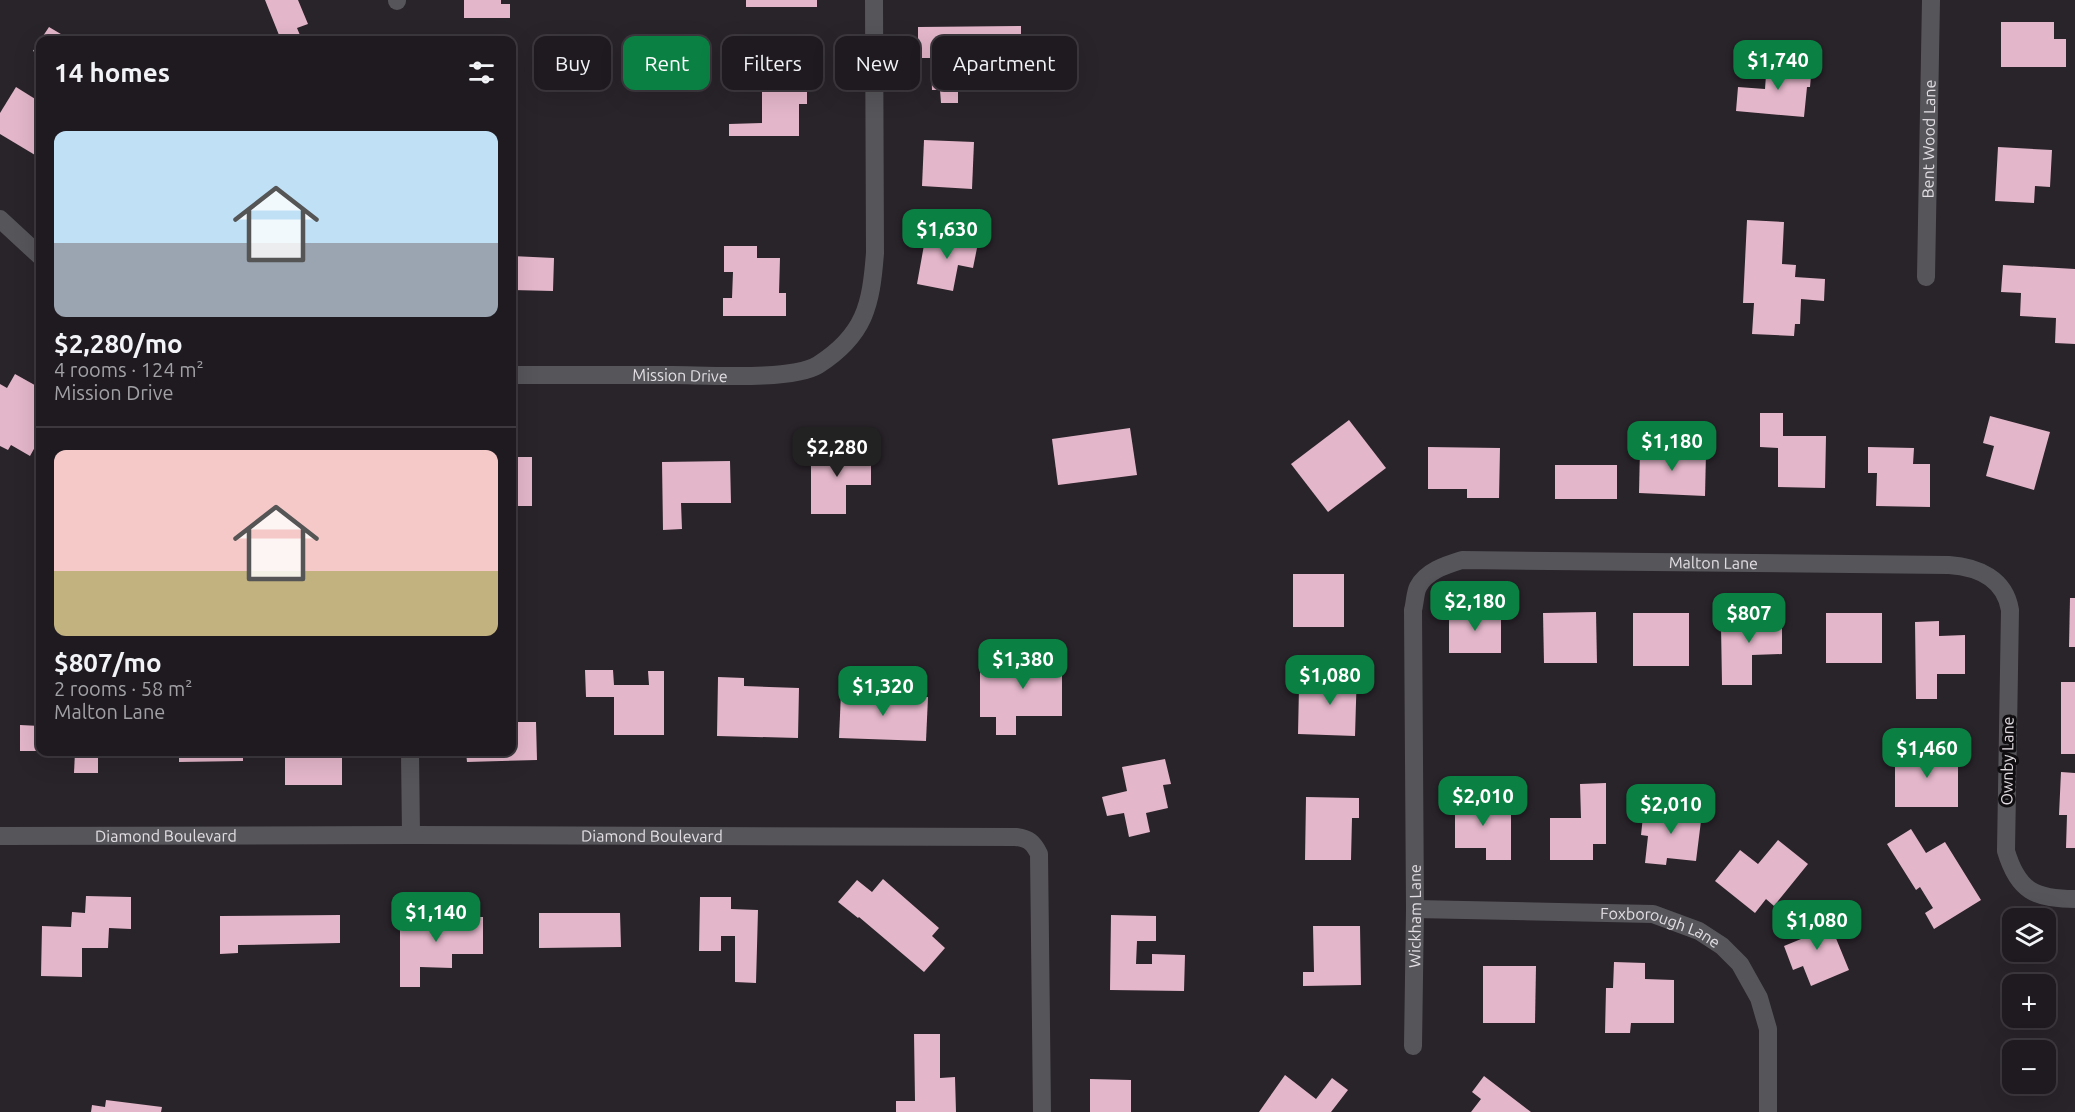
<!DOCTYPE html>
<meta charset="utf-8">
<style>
:root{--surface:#1f1a20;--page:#2c272d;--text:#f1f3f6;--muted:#a1a1a5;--line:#3c383e;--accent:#0b8043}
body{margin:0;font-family:Ubuntu,sans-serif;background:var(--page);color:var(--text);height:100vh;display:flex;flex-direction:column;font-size:22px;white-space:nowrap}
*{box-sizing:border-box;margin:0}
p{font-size:20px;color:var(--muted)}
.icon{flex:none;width:33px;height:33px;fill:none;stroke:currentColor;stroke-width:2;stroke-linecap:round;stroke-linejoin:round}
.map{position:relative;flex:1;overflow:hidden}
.side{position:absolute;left:36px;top:36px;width:480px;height:720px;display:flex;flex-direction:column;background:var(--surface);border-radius:12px;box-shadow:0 6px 24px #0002,0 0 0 2px var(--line)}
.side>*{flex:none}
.hud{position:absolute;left:534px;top:36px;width:570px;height:54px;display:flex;gap:12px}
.controls{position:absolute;left:2002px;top:908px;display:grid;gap:12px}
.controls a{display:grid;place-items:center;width:54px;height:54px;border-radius:12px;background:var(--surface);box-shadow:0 6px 24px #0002,0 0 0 2px var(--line);font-size:30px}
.price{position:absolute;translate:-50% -51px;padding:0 14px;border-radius:12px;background:var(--accent);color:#fff;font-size:20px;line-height:39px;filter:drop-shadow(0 2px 3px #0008)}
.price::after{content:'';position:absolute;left:50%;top:36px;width:18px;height:14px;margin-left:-9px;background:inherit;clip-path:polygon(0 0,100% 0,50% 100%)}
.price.current{background:#222;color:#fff}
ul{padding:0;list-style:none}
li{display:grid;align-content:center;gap:12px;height:318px;padding:0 18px}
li+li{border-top:2px solid var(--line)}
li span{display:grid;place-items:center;height:186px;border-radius:12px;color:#555}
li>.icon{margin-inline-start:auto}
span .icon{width:108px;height:108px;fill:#fffc;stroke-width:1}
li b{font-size:26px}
h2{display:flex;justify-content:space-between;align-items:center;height:72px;padding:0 18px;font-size:26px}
.tag{padding:0 21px;border-radius:12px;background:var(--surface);box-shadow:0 6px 24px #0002,0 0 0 2px var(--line);font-size:21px;line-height:54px}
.tag.current{background:var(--accent);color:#fff}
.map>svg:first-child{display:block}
</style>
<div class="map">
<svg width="2075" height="1112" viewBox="0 0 2075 1112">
<rect width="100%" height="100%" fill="#29232a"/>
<g fill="#e3b6c9">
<polygon points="265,0 298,0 308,24 297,28 302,40 281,40"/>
<polygon points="464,0 501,0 501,4 510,4 510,18 464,18"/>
<rect x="746" y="0" width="71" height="7"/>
<polygon points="2001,22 2054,22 2054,39 2066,39 2066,67 2001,67"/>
<polygon points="1021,26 1021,62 958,63 958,103 941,103 940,90 932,90 931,58 918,58 918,27"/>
<polygon points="49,27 71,40 40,40 40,55 33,51"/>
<polygon points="1767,61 1812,65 1810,87 1807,87 1804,117 1736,111 1738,87 1765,89"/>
<polygon points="762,85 807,85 807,104 799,104 799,136 729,136 729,124 762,123"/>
<polygon points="16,87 40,102 40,146 35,155 0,134 0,113"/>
<polygon points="924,140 974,142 972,189 922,186"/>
<polygon points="1998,147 2052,150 2050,187 2035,186 2034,203 1995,201"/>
<polygon points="1747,220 1784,222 1782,264 1796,265 1795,277 1825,279 1824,301 1801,299 1800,324 1795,324 1794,336 1752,334 1754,303 1743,303"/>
<polygon points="940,230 979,238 973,268 958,265 953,291 917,284 924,245 937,248"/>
<polygon points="724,246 757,246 757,258 780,258 779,293 786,293 786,316 723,316 723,298 732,298 733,272 724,272"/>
<polygon points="512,256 554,258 553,291 512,290"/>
<polygon points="2003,265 2075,269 2075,344 2055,343 2056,318 2020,316 2021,293 2001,292"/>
<polygon points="15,374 40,388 40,438 30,456 11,445 8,450 0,446 0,384 7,388"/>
<polygon points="1760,413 1783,413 1783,436 1826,436 1825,488 1778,487 1778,448 1760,447"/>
<polygon points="1990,416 2050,432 2034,490 1986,476 1994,446 1983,443"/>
<polygon points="1349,420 1386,468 1328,512 1291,464"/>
<polygon points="1130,428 1137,475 1058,485 1052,439"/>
<polygon points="1428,447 1500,448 1499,498 1467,498 1467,489 1428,489"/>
<polygon points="1868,447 1914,448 1913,464 1930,464 1930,507 1876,506 1877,473 1868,473"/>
<polygon points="1640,449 1706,452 1705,496 1639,493"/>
<polygon points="811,450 871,450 871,485 846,485 846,514 811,514"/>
<rect x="512" y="457" width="20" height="49"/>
<polygon points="730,461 731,503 681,503 682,529 663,530 662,462"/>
<rect x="1555" y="465" width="62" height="34"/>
<rect x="1293" y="574" width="51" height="53"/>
<polygon points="2070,598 2075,598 2075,647 2069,647"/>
<rect x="1449" y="612" width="52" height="41"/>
<polygon points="1596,612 1597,663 1544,663 1543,613"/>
<polygon points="1732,612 1782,612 1782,654 1752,655 1752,685 1722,685 1721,625 1732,625"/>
<rect x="1633" y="613" width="56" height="53"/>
<rect x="1826" y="613" width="56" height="50"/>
<polygon points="1939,621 1939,636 1965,635 1965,674 1937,674 1937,699 1916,699 1915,622"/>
<polygon points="1036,647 1062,647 1062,716 1016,716 1016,735 996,735 996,717 980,717 980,666 1036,666"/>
<polygon points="1330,668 1357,669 1355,736 1298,734 1299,687 1329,688"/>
<polygon points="585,670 613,670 614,685 649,685 648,671 664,671 664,735 614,735 614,697 586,697"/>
<polygon points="718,677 744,678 744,686 799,688 798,738 717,736"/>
<rect x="2061" y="682" width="14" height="72"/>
<polygon points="841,693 928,697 926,741 839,738"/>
<polygon points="512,722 536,722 537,760 467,762 466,752 512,752"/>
<polygon points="20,725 40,726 40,751 20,751"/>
<polygon points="75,752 98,752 98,773 74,773"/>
<polygon points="179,752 243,752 243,761 179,762"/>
<rect x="285" y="752" width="57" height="33"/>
<rect x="1895" y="752" width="63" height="55"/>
<polygon points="1165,759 1171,784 1163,785 1168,808 1146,813 1150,832 1129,837 1124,813 1107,816 1102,797 1127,791 1122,767"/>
<polygon points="2061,772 2075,773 2075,848 2066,848 2067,815 2059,815"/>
<polygon points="1606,783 1606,844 1593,844 1593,860 1550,860 1550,818 1581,818 1580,784"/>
<polygon points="1455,785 1465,785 1465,804 1511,803 1511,860 1486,860 1486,848 1455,848"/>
<polygon points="1306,797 1359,798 1359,818 1352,818 1351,860 1305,860"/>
<polygon points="1644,807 1702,813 1696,861 1667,858 1666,865 1645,863 1648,836 1641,835"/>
<polygon points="1911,829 1926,853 1945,842 1981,900 1934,929 1925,913 1933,908 1920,887 1916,890 1887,844"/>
<polygon points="1778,840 1808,864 1774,906 1766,899 1755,913 1715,881 1740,850 1758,864"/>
<polygon points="883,879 939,928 932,936 945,948 924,972 859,917 858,918 838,902 857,880 872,892"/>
<polygon points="86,896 131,897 131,929 109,928 108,948 82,948 82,977 41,976 42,926 71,927 72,912 85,913"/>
<polygon points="700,897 731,897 731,909 758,910 756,983 735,982 735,936 721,936 721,951 699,951"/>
<polygon points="539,913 620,913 621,947 539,948"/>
<polygon points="1826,914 1849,970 1811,986 1803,966 1793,970 1784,946 1801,939 1796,927"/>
<polygon points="340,915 340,943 238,945 238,953 220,954 220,916"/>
<polygon points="1111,915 1156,916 1156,941 1137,941 1136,964 1152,964 1152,954 1185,955 1184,991 1110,990"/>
<polygon points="400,916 483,917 483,954 452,954 452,968 420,967 420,987 400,987"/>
<polygon points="1313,926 1360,926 1361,985 1303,986 1303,972 1314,972"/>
<polygon points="1614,962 1645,963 1645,979 1674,980 1674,1023 1631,1023 1630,1033 1605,1033 1606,988 1613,988"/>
<polygon points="1483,966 1536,966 1535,1023 1483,1023"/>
<polygon points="914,1034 940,1034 940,1078 955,1077 956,1112 896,1112 896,1101 915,1101"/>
<polygon points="1285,1075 1316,1099 1332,1078 1348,1090 1331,1112 1259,1112"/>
<polygon points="1484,1076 1531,1112 1471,1112 1481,1099 1472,1092"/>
<polygon points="1090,1079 1131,1080 1131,1112 1090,1112"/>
<polygon points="106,1100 162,1107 161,1112 91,1112 92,1105 105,1107"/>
</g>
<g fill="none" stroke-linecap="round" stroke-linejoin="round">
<g stroke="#56565a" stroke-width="18">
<polyline points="397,1 397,0"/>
<polyline points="0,219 40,256"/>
<path id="s1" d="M 1926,277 L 1931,0"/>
<path id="s2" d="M 512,375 C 565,375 619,375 672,375 C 705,375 792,381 818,365 C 865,335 871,305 875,253 L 874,0"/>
<polyline points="410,752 411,835"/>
<path id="s3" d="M 0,836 L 411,835 L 1016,837 C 1029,839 1033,842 1039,854 L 1042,1112"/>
<path id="s4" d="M 1415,909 L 1653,914 L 1699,931 L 1722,946 L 1740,964 L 1759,998 L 1768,1029 L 1768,1112"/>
<path id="s5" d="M 1413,1046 L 1415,909 L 1413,610 C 1415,603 1415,593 1418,587 C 1426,571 1446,565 1462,560 L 1949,565 C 1978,567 2005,579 2010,610 L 2006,851 C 2018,891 2035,899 2075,899"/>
</g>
</g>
<g text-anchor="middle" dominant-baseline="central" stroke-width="6" stroke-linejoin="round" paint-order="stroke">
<g font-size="16" fill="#e1dde2" stroke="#100d10">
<text stroke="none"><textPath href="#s1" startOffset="138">Bent Wood Lane</textPath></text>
<text stroke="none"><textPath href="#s2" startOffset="168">Mission Drive</textPath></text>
<text stroke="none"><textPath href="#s5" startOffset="764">Malton Lane</textPath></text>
<text transform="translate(2007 761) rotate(-89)">Ownby Lane</text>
<text stroke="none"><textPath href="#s3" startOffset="166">Diamond Boulevard</textPath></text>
<text stroke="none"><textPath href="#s3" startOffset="652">Diamond Boulevard</textPath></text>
<text stroke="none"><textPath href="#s5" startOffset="130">Wickham Lane</textPath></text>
<text stroke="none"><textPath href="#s4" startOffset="248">Foxborough Lane</textPath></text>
</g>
</g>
</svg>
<div class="controls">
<a><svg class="icon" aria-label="layers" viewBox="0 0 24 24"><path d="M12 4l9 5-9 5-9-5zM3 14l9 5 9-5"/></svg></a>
<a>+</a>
<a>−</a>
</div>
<b class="price" style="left:1778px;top:91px">$1,740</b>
<b class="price" style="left:947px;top:260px">$1,630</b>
<b class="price" style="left:1672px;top:472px">$1,180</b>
<b class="price current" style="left:837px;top:478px">$2,280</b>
<b class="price" style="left:1475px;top:632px">$2,180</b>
<b class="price" style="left:1749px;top:644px">$807</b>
<b class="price" style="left:1023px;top:690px">$1,380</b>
<b class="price" style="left:1330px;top:706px">$1,080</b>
<b class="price" style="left:883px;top:717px">$1,320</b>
<b class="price" style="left:1927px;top:779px">$1,460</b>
<b class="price" style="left:1483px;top:827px">$2,010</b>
<b class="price" style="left:1671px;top:835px">$2,010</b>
<b class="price" style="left:436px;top:943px">$1,140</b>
<b class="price" style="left:1817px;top:951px">$1,080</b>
<div class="hud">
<a class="tag">Buy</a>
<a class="tag current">Rent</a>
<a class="tag">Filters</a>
<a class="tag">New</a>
<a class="tag">Apartment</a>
</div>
<section class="side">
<h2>14 homes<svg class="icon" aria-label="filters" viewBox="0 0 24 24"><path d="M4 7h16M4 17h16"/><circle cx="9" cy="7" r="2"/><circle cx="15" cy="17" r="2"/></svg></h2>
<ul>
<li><span style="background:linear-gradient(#bfe0f5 60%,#9aa5b1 0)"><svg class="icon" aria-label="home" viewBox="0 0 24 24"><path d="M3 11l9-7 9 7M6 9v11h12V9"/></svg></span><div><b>$2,280/mo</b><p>4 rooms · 124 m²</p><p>Mission Drive</p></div></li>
<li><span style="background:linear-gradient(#f6c9c9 65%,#c2b280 0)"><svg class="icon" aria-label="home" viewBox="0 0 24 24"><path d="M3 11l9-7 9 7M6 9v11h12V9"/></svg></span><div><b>$807/mo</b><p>2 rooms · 58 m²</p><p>Malton Lane</p></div></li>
</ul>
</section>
</div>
